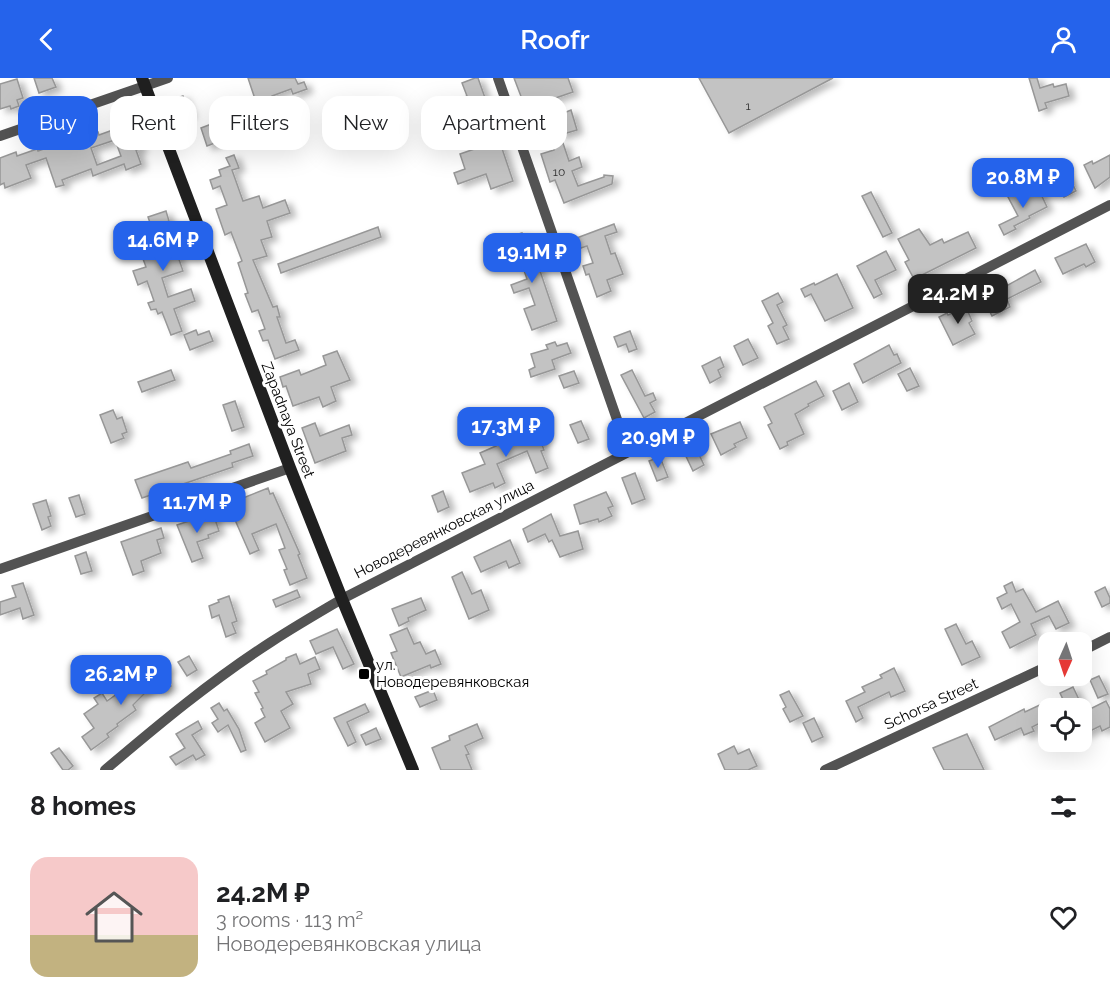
<!DOCTYPE html>
<meta charset="utf-8">
<style>
:root{--surface:#fff;--page:#f2f2f2;--text:#202124;--muted:#757577;--line:#e0e0e0;--accent:#2563eb}
body{margin:0;font-family:Raleway,sans-serif;background:var(--page);color:var(--text);height:100vh;display:flex;flex-direction:column;font-size:22px;white-space:nowrap}
*{box-sizing:border-box;margin:0}
p{font-size:20px;color:var(--muted)}
.icon{flex:none;width:33px;height:33px;fill:none;stroke:currentColor;stroke-width:2;stroke-linecap:round;stroke-linejoin:round}
.map{position:relative;height:692px;overflow:hidden}
.sheet{display:flex;flex-direction:column;background:var(--surface);flex:1}
.sheet>*{flex:none}
.top-card{position:absolute;left:18px;top:18px;width:600px;height:54px;display:flex;gap:12px}
.needle{width:39px;rotate:183deg}
.tools{position:absolute;left:1038px;top:554px;display:grid;gap:12px}
.tools a{display:grid;place-items:center;width:54px;height:54px;border-radius:12px;background:var(--surface);box-shadow:0 6px 24px #0002;font-size:30px}
.price{position:absolute;translate:-50% -51px;padding:0 14px;border-radius:12px;background:var(--accent);color:#fff;font-size:20px;line-height:39px;filter:drop-shadow(0 2px 3px #0008)}
.price::after{content:'';position:absolute;left:50%;top:36px;width:18px;height:14px;margin-left:-9px;background:inherit;clip-path:polygon(0 0,100% 0,50% 100%)}
.price.selected{background:#222;color:#fff}
ul{padding:0;list-style:none}
li{display:flex;align-items:center;gap:18px;height:150px;padding:0 30px}
li+li{border-top:2px solid var(--line)}
li span{display:grid;place-items:center;flex:none;width:168px;height:120px;border-radius:18px;color:#555}
li>.icon{margin-inline-start:auto}
span .icon{width:72px;height:72px;fill:#fffc;stroke-width:1}
li b{font-size:26px}
h2{display:flex;justify-content:space-between;align-items:center;height:72px;padding:0 30px;font-size:26px}
.chip{padding:0 21px;border-radius:18px;background:var(--surface);box-shadow:0 6px 24px #0002;font-size:21px;line-height:54px}
.chip.selected{background:var(--accent);color:#fff}
header{display:flex;justify-content:space-between;align-items:center;height:78px;padding:0 30px;background:var(--accent);color:#fff;font-size:27px;font-weight:600}
.map>svg:first-child{display:block}
</style>
<header><svg class="icon" aria-label="back" viewBox="0 0 24 24"><path d="M15 5l-7 7 7 7"/></svg>Roofr<svg class="icon" aria-label="person" viewBox="0 0 24 24"><circle cx="12" cy="8" r="4"/><path d="M4 21q1-7 8-7t8 7"/></svg></header>
<div class="map">
<svg width="1110" height="692" viewBox="0 0 1110 692">
<defs>
<filter id="shadow"><feDropShadow dx="6" dy="3.5" stdDeviation="3" flood-color="#0004"/></filter>
</defs>
<rect width="100%" height="100%" fill="#fff"/>
<g fill="#c3c3c3" stroke="#979797" stroke-width="1.5" fill-rule="evenodd" filter="url(#shadow)">
<polygon points="34,0 52,0 56,9 39,15"/>
<polygon points="248,0 295,0 298,6 304,4 307,11 293,16 291,11 272,18 273,21 257,27"/>
<polygon points="475,0 478,0 484,17 513,103 491,111 486,96 458,106 454,95 465,91 460,76 483,68 471,36 468,36 467,33 449,39 445,26 467,18 462,5"/>
<polygon points="514,0 568,0 573,14 541,25 548,46 531,53 527,43 530,42"/>
<polygon points="699,0 833,0 729,55"/>
<polygon points="1029,0 1037,0 1040,10 1053,6 1054,9 1066,6 1069,18 1045,25 1047,30 1039,33"/>
<polygon points="17,1 23,20 17,22 19,28 11,31 10,28 0,31 0,6"/>
<polygon points="183,18 190,36 180,39 174,21"/>
<polygon points="571,32 577,52 560,57 554,39"/>
<path d="M 132,45 L 141,71 L 136,72 L 141,86 L 126,92 L 124,86 L 93,98 L 91,91 L 62,102 L 64,107 L 56,109 L 46,80 L 26,87 L 31,100 L 5,110 L 4,105 L 0,107 L 0,80 L 16,74 L 17,78 L 37,71 L 38,73 L 71,61 L 72,65 L 98,54 L 99,57 ZM 115,62 L 121,78 L 97,87 L 91,70 Z"/>
<polygon points="214,45 220,63 207,68 201,50"/>
<polygon points="563,65 569,83 579,79 582,89 572,93 578,108 604,99 604,97 613,98 612,106 564,125 555,102 550,104 541,76 554,72 553,69"/>
<polygon points="234,77 239,90 232,92 243,123 259,118 263,130 285,122 290,135 267,143 272,159 261,162 267,178 253,182 273,229 277,228 280,239 277,239 286,265 295,262 299,272 275,281 268,262 263,263 259,253 265,251 258,232 252,234 245,216 248,215 238,185 242,183 231,154 225,157 216,131 227,127 220,108 213,111 210,102 221,98 219,92 230,88 226,80"/>
<polygon points="1110,77 1110,99 1095,110 1084,87 1092,83 1093,86"/>
<polygon points="1068,97 1076,113 1064,119 1057,103"/>
<polygon points="1039,112 1047,129 1029,138 1030,140 1014,148 1016,151 1004,157 999,147 1018,138 1007,117 1016,113 1021,121"/>
<polygon points="871,114 892,155 883,159 862,118"/>
<polygon points="166,133 169,143 167,144 175,167 174,167 183,193 162,200 168,219 191,211 195,223 174,231 182,253 171,257 162,234 158,236 156,231 151,232 148,225 154,223 147,203 138,207 133,193 146,189 139,170 156,162 148,139"/>
<polygon points="614,146 617,154 605,158 611,176 615,175 623,196 607,202 611,213 597,219 589,196 586,197 583,188 593,185 587,168 578,171 574,161"/>
<polygon points="378,149 381,159 281,195 278,186"/>
<polygon points="919,151 930,167 942,161 944,165 968,154 976,170 914,201 905,184 909,182 898,161"/>
<polygon points="522,155 528,172 531,171 536,181 557,243 532,252 524,231 535,227 529,210 514,215 511,207 527,201 521,184 515,185 506,160"/>
<polygon points="1086,166 1095,184 1086,189 1084,186 1063,196 1055,180"/>
<polygon points="886,173 896,192 875,202 882,216 874,220 857,188"/>
<polygon points="1035,192 1041,204 1007,221 1010,229 992,238 982,218 1001,209 1001,211"/>
<polygon points="837,196 853,230 825,243 811,216 805,219 801,211 814,205 815,207"/>
<polygon points="778,215 783,224 777,227 787,247 783,249 789,261 777,266 768,248 773,245 762,223"/>
<polygon points="966,229 972,243 969,245 975,256 953,267 939,239 947,235 948,237"/>
<polygon points="196,252 198,257 209,253 213,263 190,272 184,257"/>
<polygon points="630,253 637,271 629,274 626,266 618,269 614,259"/>
<polygon points="748,261 758,280 743,287 734,268"/>
<polygon points="555,264 557,268 567,265 571,275 552,282 555,291 531,299 529,292 535,289 531,276 548,271 546,267"/>
<polygon points="889,267 894,277 897,276 901,285 863,305 854,286"/>
<polygon points="337,273 350,302 331,309 336,323 323,329 319,319 293,328 286,308 283,309 280,299 299,292 301,297 326,287 323,278"/>
<polygon points="720,279 724,289 718,292 721,299 710,305 702,288"/>
<polygon points="910,290 919,308 907,313 898,296"/>
<polygon points="171,292 175,302 142,314 138,304"/>
<polygon points="632,292 645,318 653,315 656,322 650,325 655,334 644,340 621,297"/>
<polygon points="574,293 579,305 564,310 559,298"/>
<polygon points="816,303 824,318 808,326 809,328 795,336 804,356 787,364 788,367 780,371 768,347 772,345 764,329"/>
<polygon points="849,305 858,324 842,332 833,313"/>
<polygon points="235,323 244,349 232,353 223,327"/>
<polygon points="113,332 117,341 122,339 127,354 122,356 124,360 111,365 100,337"/>
<polygon points="519,340 526,357 533,353 536,360 539,359 544,372 541,373 548,390 536,395 527,373 497,386 505,405 495,410 493,405 470,414 462,395 485,386 480,375 496,368 495,364 516,355 511,343"/>
<polygon points="581,343 589,361 578,365 570,347"/>
<polygon points="740,344 747,360 734,366 736,369 721,377 711,356"/>
<polygon points="315,345 320,358 349,347 352,357 342,360 346,373 315,385 302,350"/>
<polygon points="249,366 253,378 232,385 233,389 142,420 135,402 188,384 191,390 231,376 230,373"/>
<polygon points="694,366 704,387 693,393 683,372"/>
<polygon points="660,379 668,399 657,403 649,383"/>
<polygon points="635,395 645,421 632,426 622,400"/>
<polygon points="268,410 270,416 273,415 300,476 298,477 307,500 290,507 284,492 287,491 279,472 285,470 276,446 252,456 259,472 250,476 228,426"/>
<polygon points="443,413 449,429 438,434 432,418"/>
<polygon points="606,414 613,428 608,430 612,438 599,444 598,441 580,446 574,427"/>
<polygon points="79,417 85,436 76,439 69,420"/>
<polygon points="46,422 51,438 48,439 51,448 42,452 33,426"/>
<polygon points="213,435 219,453 208,457 209,460 197,464 203,480 192,484 177,447"/>
<polygon points="551,436 560,458 578,453 583,471 560,479 552,462 549,464 545,456 528,464 523,451"/>
<polygon points="161,450 164,460 157,462 161,475 141,483 144,493 133,497 121,464"/>
<polygon points="510,462 520,485 509,490 506,483 481,494 474,479"/>
<polygon points="86,474 92,493 81,496 75,478"/>
<polygon points="462,494 472,516 481,512 489,532 469,541 452,499"/>
<polygon points="1012,504 1016,514 1023,511 1036,534 1058,523 1069,545 1056,551 1049,538 1031,546 1036,557 1010,570 1002,554 1020,544 1011,526 1002,531 997,520 1007,515 1004,508"/>
<polygon points="23,505 34,537 23,541 20,530 0,537 0,524 16,519 12,508"/>
<polygon points="1105,509 1110,520 1110,525 1102,529 1095,514"/>
<polygon points="297,512 300,519 276,529 273,522"/>
<polygon points="229,518 237,543 232,545 236,555 226,559 219,537 212,540 209,528 219,524 218,522"/>
<polygon points="421,520 426,532 408,540 409,543 399,548 392,531"/>
<polygon points="956,546 966,566 972,563 980,579 962,587 945,551"/>
<polygon points="407,550 414,566 420,564 426,576 435,572 441,586 431,590 430,587 401,599 391,575 397,573 390,557"/>
<polygon points="337,551 354,586 343,591 333,569 316,576 310,563"/>
<polygon points="296,576 300,586 315,579 320,591 308,596 311,606 286,614 293,626 281,633 290,650 265,664 255,645 265,639 261,631 263,630 255,615 259,614 253,603 267,596 266,593 286,582 286,580"/>
<polygon points="189,578 197,592 187,598 178,584"/>
<polygon points="150,582 158,594 168,587 170,590 164,597 171,608 161,615 155,605 133,627 136,632 117,646 118,648 107,656 109,659 91,672 82,659 94,650 84,636 98,626 94,620 102,615 107,623 117,616 119,618 132,605 135,608 150,598 143,586"/>
<polygon points="894,590 905,613 891,619 889,614 858,629 863,640 856,644 846,623 865,614 862,609 882,600 880,597"/>
<polygon points="1099,598 1108,616 1098,620 1090,602"/>
<polygon points="1073,609 1083,630 1067,630 1060,615"/>
<polygon points="433,612 437,622 420,629 415,619"/>
<polygon points="789,613 803,638 790,644 783,631 786,629 780,617"/>
<polygon points="1106,623 1110,631 1110,649 1102,653 1100,648 1082,657 1082,635"/>
<polygon points="1046,624 1048,629 1048,641 1032,649 1034,653 1024,657 1021,650 995,662 989,649 1024,631 1025,634"/>
<polygon points="219,625 224,633 227,631 239,651 246,672 241,674 228,647 218,654 212,645 218,641 211,630"/>
<polygon points="365,626 369,634 347,644 356,664 348,668 334,640"/>
<polygon points="814,640 823,659 812,664 803,645"/>
<polygon points="198,643 202,651 192,657 205,677 196,682 193,677 176,687 170,679 185,670 176,656"/>
<polygon points="477,646 483,660 465,668 469,676 466,677 472,692 441,692 432,670 450,662 449,658"/>
<polygon points="376,650 381,661 366,667 361,657"/>
<polygon points="967,656 984,692 944,692 933,670"/>
<polygon points="734,668 738,676 749,671 757,688 748,692 725,692 718,676"/>
<polygon points="59,670 73,688 68,692 63,692 51,675"/>
</g>
<g fill="none" stroke-linecap="round" stroke-linejoin="round">
<g stroke="#535353" stroke-width="10">
<polyline points="498,0 628,373"/>
<polyline points="0,58 168,0"/>
<polyline points="0,491 290,390"/>
<polyline points="1082,573 1110,559"/>
<path d="M 105,692 C 158,647 212,602 271,564 C 294,549 318,535 342,521 L 1110,127"/>
<polyline points="825,692 1048,588"/>
</g>
<polyline stroke="#202020" stroke-width="12" points="142,0 290,390 342,521 413,692"/>
</g>
<rect fill="#000" stroke="#fff" stroke-width="2" x="358" y="590" width="12" height="12" rx="3"/>
<g text-anchor="middle" dominant-baseline="central" stroke-width="6" stroke-linejoin="round" paint-order="stroke">
<g font-size="12" fill="#313131">
<text x="748" y="28">1</text>
<text x="559" y="94">10</text>
</g>
<g font-size="15" fill="#000" stroke="#fff">
<text transform="translate(288 342) rotate(69)">Zapadnaya Street</text>
<text transform="translate(444 451) rotate(-27)">Новодеревянковская улица</text>
<text transform="translate(931 626) rotate(-25)">Schorsa Street</text>
</g>
<g font-size="15" fill="#000" stroke="#fff" text-anchor="start">
<text x="376" y="587">ул.<tspan x="376" dy="17">Новодеревянковская</tspan></text>
</g>
</g>
</svg>
<div class="tools">
<a><svg class="needle" viewBox="-14 -14 28 28"><path d="M0-13l5 13h-10z" fill="#e53935"/><path d="M0 13l5-13h-10z" fill="#757577"/></svg></a>
<a><svg class="icon" aria-label="locate" viewBox="0 0 24 24"><circle cx="12" cy="12" r="6"/><path d="M12 2v4M12 18v4M2 12h4M18 12h4"/></svg></a>
</div>
<b class="price" style="left:1023px;top:131px">20.8M ₽</b>
<b class="price" style="left:163px;top:194px">14.6M ₽</b>
<b class="price" style="left:532px;top:206px">19.1M ₽</b>
<b class="price selected" style="left:958px;top:247px">24.2M ₽</b>
<b class="price" style="left:506px;top:380px">17.3M ₽</b>
<b class="price" style="left:658px;top:391px">20.9M ₽</b>
<b class="price" style="left:197px;top:456px">11.7M ₽</b>
<b class="price" style="left:121px;top:628px">26.2M ₽</b>
<div class="top-card">
<a class="chip selected">Buy</a>
<a class="chip">Rent</a>
<a class="chip">Filters</a>
<a class="chip">New</a>
<a class="chip">Apartment</a>
</div>
</div>
<section class="sheet">
<h2>8 homes<svg class="icon" aria-label="filters" viewBox="0 0 24 24"><path d="M4 7h16M4 17h16"/><circle cx="9" cy="7" r="2"/><circle cx="15" cy="17" r="2"/></svg></h2>
<ul>
<li><span style="background:linear-gradient(#f6c9c9 65%,#c2b280 0)"><svg class="icon" aria-label="home" viewBox="0 0 24 24"><path d="M3 11l9-7 9 7M6 9v11h12V9"/></svg></span><div><b>24.2M ₽</b><p>3 rooms · 113 m²</p><p>Новодеревянковская улица</p></div><svg class="icon" aria-label="heart" viewBox="0 0 24 24"><path d="M12 20l-8-8c-3-5 5-10 8-4 3-6 11-1 8 4z"/></svg></li>
</ul>
</section>
